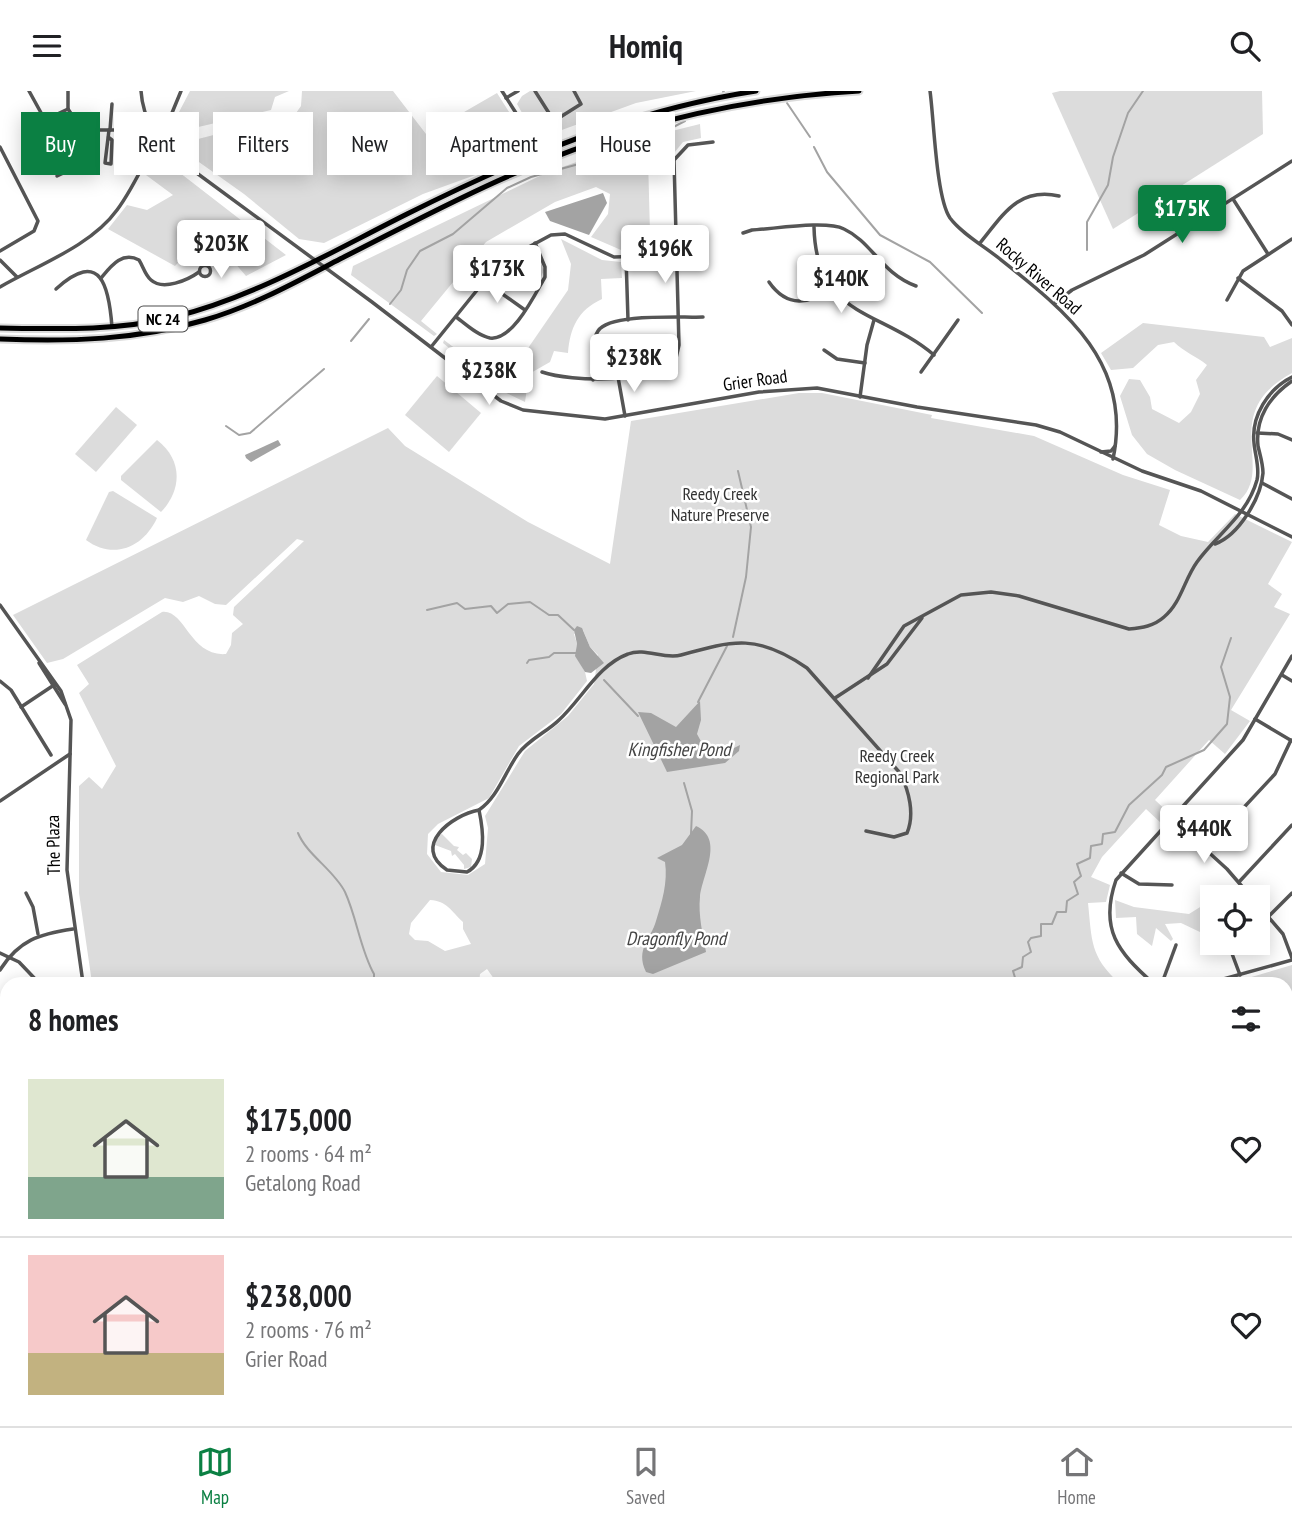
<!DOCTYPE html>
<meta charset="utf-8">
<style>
:root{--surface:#fff;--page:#f6f6f6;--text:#202124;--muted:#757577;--line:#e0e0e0;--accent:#0b8043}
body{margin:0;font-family:"PT Sans Narrow",sans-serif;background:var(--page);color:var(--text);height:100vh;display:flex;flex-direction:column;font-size:26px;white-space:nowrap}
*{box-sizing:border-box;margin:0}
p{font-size:23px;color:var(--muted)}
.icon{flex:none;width:38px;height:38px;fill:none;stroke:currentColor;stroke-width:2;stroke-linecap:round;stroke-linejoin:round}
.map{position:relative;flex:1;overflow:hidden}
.sheet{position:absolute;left:0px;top:886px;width:1293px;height:450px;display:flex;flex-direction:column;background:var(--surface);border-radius:21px 21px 0 0;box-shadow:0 4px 18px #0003}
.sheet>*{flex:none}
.hud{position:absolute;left:21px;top:21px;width:700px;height:63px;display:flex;gap:14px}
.tools{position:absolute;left:1200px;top:794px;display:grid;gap:14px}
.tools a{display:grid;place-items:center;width:70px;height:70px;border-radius:0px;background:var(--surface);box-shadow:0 4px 18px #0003;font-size:35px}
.price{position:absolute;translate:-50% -60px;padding:0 16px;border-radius:7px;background:#fff;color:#222;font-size:23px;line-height:46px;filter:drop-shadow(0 2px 4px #0008)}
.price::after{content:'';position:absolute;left:50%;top:42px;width:21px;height:16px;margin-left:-10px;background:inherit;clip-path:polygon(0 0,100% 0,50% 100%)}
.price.active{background:var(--accent);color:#fff}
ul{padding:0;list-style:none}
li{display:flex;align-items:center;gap:21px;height:175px;padding:0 28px}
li+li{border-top:2px solid var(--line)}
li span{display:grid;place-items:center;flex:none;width:196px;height:140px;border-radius:0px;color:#555}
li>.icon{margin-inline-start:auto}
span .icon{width:84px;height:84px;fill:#fffc;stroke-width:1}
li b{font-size:30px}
h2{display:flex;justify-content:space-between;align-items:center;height:84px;padding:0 28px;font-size:30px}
.pill{padding:0 24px;border-radius:0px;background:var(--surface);box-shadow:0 4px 18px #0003;font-size:24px;line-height:63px}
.pill.active{background:var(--accent);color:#fff}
header{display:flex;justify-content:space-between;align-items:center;height:91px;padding:0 28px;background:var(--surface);font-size:32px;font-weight:800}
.tabs{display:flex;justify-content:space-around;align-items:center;height:98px;border-top:2px solid var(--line);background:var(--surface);font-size:19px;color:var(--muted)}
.tabs a{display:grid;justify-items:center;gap:4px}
.tabs .active{color:var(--accent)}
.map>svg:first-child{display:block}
</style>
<header><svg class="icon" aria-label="menu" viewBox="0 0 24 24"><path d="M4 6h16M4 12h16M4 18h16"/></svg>Homiq<svg class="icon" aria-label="search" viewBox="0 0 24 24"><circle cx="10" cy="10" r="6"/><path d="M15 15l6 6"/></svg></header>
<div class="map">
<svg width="1292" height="1335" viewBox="0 0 1292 1335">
<rect width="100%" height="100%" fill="#fff"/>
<g fill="#dcdcdc" fill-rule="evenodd">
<polygon points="190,0 289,0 275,6 271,19 177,41 179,21"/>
<polygon points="302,0 393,0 426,43 497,2 530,54 489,79 423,103 324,152 299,148 244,103 175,54 275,28 291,29 301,15"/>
<polygon points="530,0 696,0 636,12 537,48 517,13 522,5"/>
<polygon points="1060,0 1262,0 1263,43 1113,138 1052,2"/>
<polygon points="700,33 701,47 683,51 670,67 648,68 650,141 627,141 628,162 591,146 608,123 610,103 596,96 555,111 486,151 421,230 437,243 434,245 351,184 353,175 548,81 648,46"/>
<polygon points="162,68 286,164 246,185 208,141 175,175 108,138 127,114 147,119 173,104 146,84"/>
<path d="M 561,148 L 602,169 L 621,171 L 622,187 L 601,188 L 602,208 C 578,219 570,237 568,262 L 554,260 L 550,271 L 529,283 L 525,311 L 500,299 L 443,252 L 444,249 L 464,264 L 488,273 L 512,269 L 524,263 L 568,199 L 571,173 Z"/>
<polygon points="533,156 544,179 537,196 518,164"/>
<path d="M 1143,232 L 1264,246 L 1270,256 L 1292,247 L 1292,282 C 1218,322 1275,376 1240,409 L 1175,379 L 1147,363 L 1132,344 L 1120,305 L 1129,288 L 1140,289 L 1150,306 L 1152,318 L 1179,332 L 1191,321 L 1200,303 L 1196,289 L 1207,274 C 1196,265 1184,261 1174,251 L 1158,254 L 1133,277 L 1111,279 L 1101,262 Z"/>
<polygon points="437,285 481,322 449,361 405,324"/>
<path d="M 799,302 L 822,302 L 932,324 L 931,327 L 1034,345 L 1123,384 L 1170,399 L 1159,434 L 1181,445 L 1208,451 L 1235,423 L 1292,451 L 1268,493 L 1282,503 L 1274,516 L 1290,523 L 1231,619 L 1250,630 L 1225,663 L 1209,649 L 1155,709 L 1170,723 L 1161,732 L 1146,718 L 1102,766 L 1091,786 L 1110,794 L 1106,811 L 1088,812 C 1092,850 1090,865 1119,892 L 497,892 L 487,878 L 480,883 L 479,892 L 92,892 L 79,802 L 79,695 L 89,686 L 102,698 L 116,675 L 79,602 L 89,593 L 77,574 L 162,521 C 185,518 190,566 226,563 L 231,554 L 232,542 L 243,533 L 233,524 L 234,516 L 304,450 L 297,448 L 226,514 L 215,513 L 199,505 L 183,511 L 165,507 L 63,568 L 47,572 L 13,524 L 388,337 L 405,355 L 528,431 L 610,473 L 631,330 ZM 583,539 L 590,556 L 598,564 L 594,593 L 568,625 L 525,660 L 485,725 L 488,737 L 485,773 L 468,784 L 441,781 L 427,763 L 428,743 L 438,733 L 489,707 L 519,655 L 561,623 L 587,590 L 585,581 L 576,565 L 577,553 L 574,543 ZM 430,809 C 447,810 451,820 463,831 L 463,838 L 471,853 L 445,860 L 428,850 L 415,849 L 409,843 L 411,832 Z"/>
<polygon points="116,316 137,334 96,381 75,363"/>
<path d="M 157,349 C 183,369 182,399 161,421 L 121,389 L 121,385 Z"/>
<path d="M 113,400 L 157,427 C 143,457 113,469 86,449 L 109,401 Z"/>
<polygon points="442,743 454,755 459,756 457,759 463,764 466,762 472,768 471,776 464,778 464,774 455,763 452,765 451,760 435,754 436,745"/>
<polygon points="1213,808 1210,831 1213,840 1204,835 1200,841 1181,832 1165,833 1173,848 1171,850 1156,837 1152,855 1137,843 1136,826 1116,827 1115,809 1134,816 1189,823"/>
<polygon points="1292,874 1292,938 1286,945 1286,892 1231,892"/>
<polygon points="0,908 7,909 7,950 0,963"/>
<polygon points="305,1328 1207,1328 1207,1335 309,1335"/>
</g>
<g fill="#a3a3a3">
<polygon points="603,102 607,112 589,144 550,130 545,121"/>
<polygon points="278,349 281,354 251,371 246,367 245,364"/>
<polygon points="577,535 582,537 590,556 604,572 591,582 585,581 575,565 577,553 574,539"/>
<polygon points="700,610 701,629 697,643 709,665 716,666 740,654 739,660 725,672 667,681 638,621 651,622 676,636"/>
<path d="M 696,735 C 725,748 702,784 700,806 C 698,824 703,844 706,861 L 653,883 L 646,881 C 635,858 651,848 656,830 C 662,811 668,791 665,771 L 657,767 L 682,754 Z"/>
</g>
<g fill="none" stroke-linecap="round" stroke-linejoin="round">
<g stroke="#a3a3a3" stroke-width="2">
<polyline points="723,1 724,0"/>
<polyline points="787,12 810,46"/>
<polyline points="814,56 827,81 880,144 930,171 982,222"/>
<polyline points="1087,159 1087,131 1108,94 1113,66 1128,22 1143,0"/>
<polyline points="390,213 401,199 407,179 420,160 453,143 507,97 531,86 627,60 685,30"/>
<polyline points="351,250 369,228"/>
<polyline points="226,335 239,344 250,342 324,278"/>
<polyline points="427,519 457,512 465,518 491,515 497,522 508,513 530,511 549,524 558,524 574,539"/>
<polyline points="733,546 746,486 751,436 738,380"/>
<polyline points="527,572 529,569 549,566 554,562 578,562"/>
<polyline points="604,589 638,625"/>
<polyline points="698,611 727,555"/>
<polyline points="684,692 692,720 691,743"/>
<path d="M 298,742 C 307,764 334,779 345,801 C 357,827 360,858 374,883 L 374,892"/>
<polyline points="679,888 681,892"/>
<polyline points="1013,892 1016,890 1013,880 1022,876 1023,866 1031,861 1028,851 1031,847 1041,845 1041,833 1052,833 1057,821 1066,821 1067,810 1078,803 1074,791 1081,785 1077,773 1090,767 1091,755 1102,753 1103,743 1115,741 1129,714 1162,684 1166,676 1204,659 1227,633 1230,606 1221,576 1231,547"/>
<polyline points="1286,1102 1292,1102"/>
<polyline points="698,1335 701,1328"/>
<polyline points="1042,1335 1046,1328"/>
</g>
<g stroke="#dbdbdb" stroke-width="9">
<g id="major">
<path d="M 0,237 C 59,238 117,240 174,226 C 257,205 331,161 407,123 C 519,67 631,19 756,0"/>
<path d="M 0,248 C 70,251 137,249 205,229 C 253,215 296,191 340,168 C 396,140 453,109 511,84 C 622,35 738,7 859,0"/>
</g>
</g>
<g stroke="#555" stroke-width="3.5">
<polyline points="29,0 45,29"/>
<polyline points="68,0 68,18"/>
<path d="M 141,0 C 143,30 158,49 179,69 L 372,211 L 501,310 L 523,319 L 605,328 L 759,301 L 817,297 L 917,316 L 1036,334 L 1060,341 L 1142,380 L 1201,400 L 1292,446"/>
<polyline points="502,0 546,69"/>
<polyline points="535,0 554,30 581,13 574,0"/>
<path d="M 930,0 C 934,28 936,107 950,127 C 962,143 984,155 1000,168 C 1067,221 1133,273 1113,368"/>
<polyline points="506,7 518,0"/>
<polyline points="32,35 68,18 82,39 139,39 144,71"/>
<polyline points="110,39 112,13"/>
<polyline points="108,46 112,49 111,73 105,72 109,39"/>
<polyline points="0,56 38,130 34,140 0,160"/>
<polyline points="150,63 160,51 181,0"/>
<polyline points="57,85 76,76 78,41 82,39"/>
<polyline points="1233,108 1268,163"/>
<path d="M 814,136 C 816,227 880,218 934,264"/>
<path d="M 743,142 L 752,139 C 774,138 826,129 844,138 C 872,151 881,182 916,195"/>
<path d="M 980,152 C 1003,124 1018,96 1059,105"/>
<polyline points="626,166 628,229"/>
<polyline points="0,169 17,186"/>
<circle cx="205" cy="180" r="5.5"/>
<path d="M 101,187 C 111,175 122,160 139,169 C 143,175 145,184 151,189 C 163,200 188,189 199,181"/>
<polyline points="1238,187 1282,220 1292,234"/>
<polyline points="484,190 525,219"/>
<path d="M 769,191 C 787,217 810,214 832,196"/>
<path d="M 0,196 C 38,174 91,155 117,119 C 129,103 138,85 147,67 C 154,52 155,35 169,24"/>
<path d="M 56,198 C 101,157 109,196 112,236"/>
<polyline points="1227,209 1243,180 1292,148"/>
<polyline points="1055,212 1072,199 1144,164 1292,70"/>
<path d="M 456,226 C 466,233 478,245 490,247 C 513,250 535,203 545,186 L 545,176 L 535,152"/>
<polyline points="431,256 499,172 551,144 565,143 614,166 676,164"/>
<polyline points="824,259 837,268 865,272"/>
<path d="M 542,281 C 571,291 656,293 676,267 L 679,254 L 674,69 L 688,54 L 713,51"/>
<polyline points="921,281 958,229"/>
<polyline points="618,286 625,325"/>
<path d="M 593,289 C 593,275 590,252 598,240 C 610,222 681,227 703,226"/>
<polyline points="860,306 867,254 874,229"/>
<polyline points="1257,342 1278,343 1292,349"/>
<polyline points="1101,361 1111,360 1115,355"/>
<polyline points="1262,392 1292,408"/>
<path d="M 1215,453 C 1239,444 1261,407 1263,382 C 1263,373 1260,364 1258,355 C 1255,327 1270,305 1292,290"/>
<polyline points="0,514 61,600 71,629 67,779 83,892"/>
<polyline points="39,572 65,613"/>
<polyline points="1282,584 1292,590"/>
<path d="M 868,587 L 904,535 L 961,504 L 991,501 L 1019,505 L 1129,538 C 1142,537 1154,535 1164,526 C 1181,512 1184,489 1197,471 C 1217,443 1247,425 1257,389 C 1260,377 1255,364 1254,352 C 1251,325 1268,298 1292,286"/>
<polyline points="0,590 11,599 51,664"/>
<polyline points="835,607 887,573 922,527"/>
<polyline points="21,616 54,594"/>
<polyline points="1255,628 1292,650"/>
<polyline points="0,710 70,663"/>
<path d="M 479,719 C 498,706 505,681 518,663 C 529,648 547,641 559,629 C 582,608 598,574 628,563 C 645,556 664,569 681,564 C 734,549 758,543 807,577 L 900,682 C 909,700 915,723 907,742 L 894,746 L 866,740"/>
<path d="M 479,719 C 483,738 488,770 467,781 L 447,779 C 411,755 452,724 479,719 Z"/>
<polyline points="1171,727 1227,778 1252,807"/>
<polyline points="1205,758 1275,683 1291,649"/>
<polyline points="1121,782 1139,793 1172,794"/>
<polyline points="1239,791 1292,734"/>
<polyline points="26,802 33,816 38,843"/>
<polyline points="1258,814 1283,843 1292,867"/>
<polyline points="1268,826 1292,802"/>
<polyline points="1228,852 1240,884"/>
<polyline points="0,862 19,871 39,892"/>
<path d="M 0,879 C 19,849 39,843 73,838"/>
<path d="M 1153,892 C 1118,861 1099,838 1116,789 L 1243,649 L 1292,565"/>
<polyline points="1162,892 1176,854"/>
<polyline points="1209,892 1292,869"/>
<polyline points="0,1026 7,1007"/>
<polyline points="0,1033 7,1036"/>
<polyline points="0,1095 7,1102"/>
<polyline points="0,1181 7,1177"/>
<polyline points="0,1254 7,1257"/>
<polyline points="127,1328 132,1335"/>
<polyline points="296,1328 300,1335"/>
<polyline points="25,1335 26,1328"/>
<polyline points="74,1335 75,1328"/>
</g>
<use href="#major" stroke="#000" stroke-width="5"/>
</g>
<g text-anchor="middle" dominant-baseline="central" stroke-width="5" stroke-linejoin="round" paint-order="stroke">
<rect fill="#fff" stroke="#4c4c4c" stroke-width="2" x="138.5" y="215.5" width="49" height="25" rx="5"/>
<g font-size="16" font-weight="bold" fill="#000">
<text x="163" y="228">NC 24</text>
</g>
<g font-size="18" fill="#000" stroke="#fff">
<text transform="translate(1039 185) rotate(41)">Rocky River Road</text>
<text transform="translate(755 289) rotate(-8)">Grier Road</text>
<text transform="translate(53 754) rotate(-91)">The Plaza</text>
</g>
<g font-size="18" fill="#333" stroke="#fff">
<text x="720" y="402">Reedy Creek<tspan x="720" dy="21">Nature Preserve</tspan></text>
<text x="897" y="664">Reedy Creek<tspan x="897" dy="21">Regional Park</tspan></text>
</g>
<g font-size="19" font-style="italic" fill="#444" stroke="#fff">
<text x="679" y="658">Kingfisher Pond</text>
<text x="676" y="847">Dragonfly Pond</text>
</g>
</g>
</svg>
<div class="tools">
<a><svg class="icon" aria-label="locate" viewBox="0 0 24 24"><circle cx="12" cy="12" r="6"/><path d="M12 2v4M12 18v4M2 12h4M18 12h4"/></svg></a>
</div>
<b class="price active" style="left:1182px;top:154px">$175K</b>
<b class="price" style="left:221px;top:189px">$203K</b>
<b class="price" style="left:665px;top:194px">$196K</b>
<b class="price" style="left:497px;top:214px">$173K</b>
<b class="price" style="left:841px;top:224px">$140K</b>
<b class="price" style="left:634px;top:303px">$238K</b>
<b class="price" style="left:489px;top:316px">$238K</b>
<b class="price" style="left:1204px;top:774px">$440K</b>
<div class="hud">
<a class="pill active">Buy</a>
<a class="pill">Rent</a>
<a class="pill">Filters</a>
<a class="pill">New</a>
<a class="pill">Apartment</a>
<a class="pill">House</a>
</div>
<section class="sheet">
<h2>8 homes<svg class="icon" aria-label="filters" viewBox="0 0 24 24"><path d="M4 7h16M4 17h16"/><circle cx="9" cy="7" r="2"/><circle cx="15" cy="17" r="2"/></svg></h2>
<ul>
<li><span style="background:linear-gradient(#dfe7d0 70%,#7fa58c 0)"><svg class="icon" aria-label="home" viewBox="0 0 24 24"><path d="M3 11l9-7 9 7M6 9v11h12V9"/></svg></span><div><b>$175,000</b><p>2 rooms · 64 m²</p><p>Getalong Road</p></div><svg class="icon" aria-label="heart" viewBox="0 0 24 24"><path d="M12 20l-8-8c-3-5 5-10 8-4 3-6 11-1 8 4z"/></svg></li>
<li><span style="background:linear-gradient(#f6c9c9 70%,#c2b280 0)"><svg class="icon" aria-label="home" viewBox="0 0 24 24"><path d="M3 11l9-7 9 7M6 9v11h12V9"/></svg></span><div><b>$238,000</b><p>2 rooms · 76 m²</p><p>Grier Road</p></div><svg class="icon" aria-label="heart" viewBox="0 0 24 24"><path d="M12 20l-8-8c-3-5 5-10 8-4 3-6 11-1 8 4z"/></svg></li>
</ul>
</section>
</div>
<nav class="tabs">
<a class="active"><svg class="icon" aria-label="map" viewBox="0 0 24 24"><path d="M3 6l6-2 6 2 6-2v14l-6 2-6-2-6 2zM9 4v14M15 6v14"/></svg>Map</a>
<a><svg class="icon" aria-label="saved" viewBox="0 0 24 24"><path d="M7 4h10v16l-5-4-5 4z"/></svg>Saved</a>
<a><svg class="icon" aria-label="home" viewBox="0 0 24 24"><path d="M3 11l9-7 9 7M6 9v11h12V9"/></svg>Home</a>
</nav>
